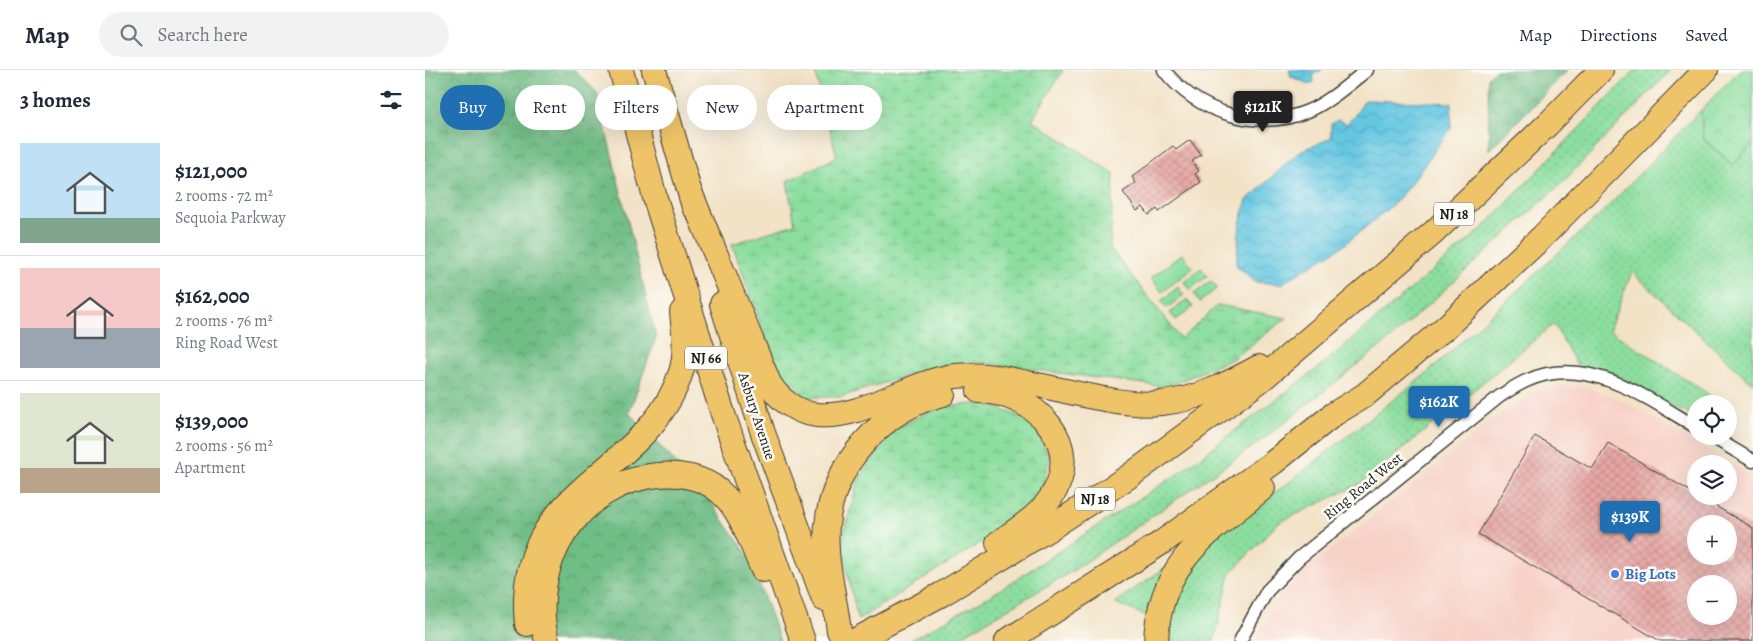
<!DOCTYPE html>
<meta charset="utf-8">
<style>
:root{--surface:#fff;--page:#f2f2f3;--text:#1f2937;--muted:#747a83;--line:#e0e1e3;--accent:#1f6fb2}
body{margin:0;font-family:Alegreya,serif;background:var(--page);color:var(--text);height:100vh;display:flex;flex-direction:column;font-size:19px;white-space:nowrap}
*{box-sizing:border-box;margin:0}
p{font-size:16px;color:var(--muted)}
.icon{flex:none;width:28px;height:28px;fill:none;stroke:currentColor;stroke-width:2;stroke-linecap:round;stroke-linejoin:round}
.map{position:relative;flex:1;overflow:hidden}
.side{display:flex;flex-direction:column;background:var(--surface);width:425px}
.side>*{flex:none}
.banner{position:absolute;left:15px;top:15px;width:475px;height:45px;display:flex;gap:10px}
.fabs{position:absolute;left:1262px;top:325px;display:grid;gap:10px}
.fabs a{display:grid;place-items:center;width:50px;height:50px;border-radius:50%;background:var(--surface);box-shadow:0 5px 20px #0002;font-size:25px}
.price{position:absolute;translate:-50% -42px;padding:0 11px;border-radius:5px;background:var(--accent);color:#fff;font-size:16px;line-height:32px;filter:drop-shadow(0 1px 2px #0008)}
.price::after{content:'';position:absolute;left:50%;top:30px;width:15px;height:11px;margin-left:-8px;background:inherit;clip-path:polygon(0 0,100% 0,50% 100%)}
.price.current{background:#222;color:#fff}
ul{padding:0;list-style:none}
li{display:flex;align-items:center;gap:15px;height:125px;padding:0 20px}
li+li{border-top:1px solid var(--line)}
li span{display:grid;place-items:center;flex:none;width:140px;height:100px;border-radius:0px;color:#555}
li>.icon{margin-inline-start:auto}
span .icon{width:60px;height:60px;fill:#fffc;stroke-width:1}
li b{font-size:21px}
h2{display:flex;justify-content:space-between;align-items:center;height:60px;padding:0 20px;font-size:21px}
.tag{padding:0 18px;border-radius:22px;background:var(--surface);box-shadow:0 5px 20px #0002;font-size:18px;line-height:45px}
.tag.current{background:var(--accent);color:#fff}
header{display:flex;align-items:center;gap:30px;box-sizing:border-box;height:70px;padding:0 25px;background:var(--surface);border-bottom:1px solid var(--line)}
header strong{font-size:24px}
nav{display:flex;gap:28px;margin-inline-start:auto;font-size:18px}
.search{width:350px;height:45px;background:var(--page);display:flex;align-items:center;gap:12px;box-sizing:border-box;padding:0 18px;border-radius:28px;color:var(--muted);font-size:19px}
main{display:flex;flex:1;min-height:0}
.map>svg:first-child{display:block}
</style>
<header>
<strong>Map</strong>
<div class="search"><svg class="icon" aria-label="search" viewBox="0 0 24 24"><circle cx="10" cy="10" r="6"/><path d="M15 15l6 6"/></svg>Search here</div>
<nav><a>Map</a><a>Directions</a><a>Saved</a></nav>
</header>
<main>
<section class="side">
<h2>3 homes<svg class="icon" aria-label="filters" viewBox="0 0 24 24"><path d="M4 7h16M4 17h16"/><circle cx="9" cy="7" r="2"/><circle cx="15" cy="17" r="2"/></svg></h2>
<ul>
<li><span style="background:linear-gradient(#bfe0f5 75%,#7fa58c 0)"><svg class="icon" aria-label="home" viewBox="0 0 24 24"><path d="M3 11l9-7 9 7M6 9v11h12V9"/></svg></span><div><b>$121,000</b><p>2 rooms · 72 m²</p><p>Sequoia Parkway</p></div></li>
<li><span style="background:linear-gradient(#f6c9c9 60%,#9aa5b1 0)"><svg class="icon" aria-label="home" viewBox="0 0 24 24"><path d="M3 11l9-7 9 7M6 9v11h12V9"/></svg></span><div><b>$162,000</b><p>2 rooms · 76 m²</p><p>Ring Road West</p></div></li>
<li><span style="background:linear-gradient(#dfe7d0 75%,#b9a48a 0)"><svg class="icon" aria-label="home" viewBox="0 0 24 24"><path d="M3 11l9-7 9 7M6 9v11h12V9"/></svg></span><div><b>$139,000</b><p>2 rooms · 56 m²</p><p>Apartment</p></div></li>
</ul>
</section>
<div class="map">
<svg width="1328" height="571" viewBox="0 0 1328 571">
<defs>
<pattern id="grass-dots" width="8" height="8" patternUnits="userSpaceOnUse" patternTransform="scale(1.25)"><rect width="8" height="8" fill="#8cde9f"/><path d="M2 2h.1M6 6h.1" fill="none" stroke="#78be88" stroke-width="1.8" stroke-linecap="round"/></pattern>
<pattern id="forest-crowns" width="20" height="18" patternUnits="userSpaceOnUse" patternTransform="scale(1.25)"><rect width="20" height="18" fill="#71bd86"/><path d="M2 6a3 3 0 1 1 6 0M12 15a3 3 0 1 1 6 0" fill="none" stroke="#5c996d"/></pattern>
<pattern id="wetland-marsh" width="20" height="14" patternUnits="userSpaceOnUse" patternTransform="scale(1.25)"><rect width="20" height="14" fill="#8cde9f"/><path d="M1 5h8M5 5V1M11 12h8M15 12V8" fill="none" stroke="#78be88"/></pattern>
<pattern id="park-crowns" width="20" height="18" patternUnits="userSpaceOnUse" patternTransform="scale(1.25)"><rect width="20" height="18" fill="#8cde9f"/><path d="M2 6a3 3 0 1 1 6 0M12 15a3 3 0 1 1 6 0" fill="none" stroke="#78be88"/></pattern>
<pattern id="water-waves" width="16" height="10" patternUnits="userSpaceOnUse" patternTransform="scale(1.25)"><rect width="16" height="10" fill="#64c7e2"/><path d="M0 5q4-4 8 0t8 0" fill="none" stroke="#56aac1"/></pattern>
<pattern id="building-cross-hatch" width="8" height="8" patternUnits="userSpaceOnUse" patternTransform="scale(1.25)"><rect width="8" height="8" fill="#e7a7a4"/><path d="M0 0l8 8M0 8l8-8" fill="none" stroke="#c68f8d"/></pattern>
</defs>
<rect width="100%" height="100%" fill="#fdfcf7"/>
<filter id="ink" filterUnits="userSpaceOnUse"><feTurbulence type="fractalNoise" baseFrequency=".02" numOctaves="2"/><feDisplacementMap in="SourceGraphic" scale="10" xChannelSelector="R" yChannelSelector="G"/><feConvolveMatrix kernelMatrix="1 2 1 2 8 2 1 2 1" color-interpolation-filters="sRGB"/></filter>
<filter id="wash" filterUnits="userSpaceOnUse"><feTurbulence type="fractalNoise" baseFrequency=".0096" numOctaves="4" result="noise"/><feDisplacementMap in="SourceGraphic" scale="20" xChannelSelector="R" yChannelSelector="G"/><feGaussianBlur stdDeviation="1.12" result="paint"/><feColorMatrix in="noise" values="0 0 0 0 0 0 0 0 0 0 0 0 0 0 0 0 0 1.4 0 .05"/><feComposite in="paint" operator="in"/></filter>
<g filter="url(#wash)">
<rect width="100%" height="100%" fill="#f2e2c6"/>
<path fill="#f7d1c7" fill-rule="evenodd" d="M 1135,316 L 1162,317 L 1191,327 L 1328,406 L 1328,571 L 830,571 L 853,529 L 883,498 L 1083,338 L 1107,323 ZM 1271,394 L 1304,394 L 1304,426 L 1271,426 ZM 1271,454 L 1304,454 L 1304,486 L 1271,486 ZM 1271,514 L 1304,514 L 1304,546 L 1271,546 Z"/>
<g fill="url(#grass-dots)" stroke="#547d5e">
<polygon points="1210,0 1246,0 1139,111 969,266 833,373 649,500 528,571 484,571 570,523 751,405 892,299 1058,158"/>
<polygon points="1276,40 1278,69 1308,95 1328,73 1328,314 1207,202 1184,260 1283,324 1285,334 1271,334 1271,347 1164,303 1153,297 1129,254 935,414 853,453 805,504 789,571 742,571 742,554 689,533 862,414 1001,304 1174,146"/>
</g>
<g fill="url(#forest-crowns)" stroke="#466c51">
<polygon points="0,0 150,0 172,23 231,268 204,343 280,424 325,488 355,571 0,571"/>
<polygon points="1071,0 1143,0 1064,80 1063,7"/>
</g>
<g fill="url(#wetland-marsh)" stroke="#547d5e">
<polygon points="638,0 607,50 689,104 685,178 756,269 793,235 862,248 807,289 741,317 550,292 499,300 415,327 382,327 353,302 307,174 370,154 362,111 412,87 390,1"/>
<polygon points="561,333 606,351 625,388 614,428 584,455 433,550 416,474 434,408 470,359 513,337"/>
</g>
<polygon fill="url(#park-crowns)" stroke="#547d5e" points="1315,0 1328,0 1328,73 1308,95 1278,69 1276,40"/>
<g fill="#8cde9f" stroke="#547d5e">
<polygon points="757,184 768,198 737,222 726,208"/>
<polygon points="776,198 782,206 765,220 759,212"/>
<polygon points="786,211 792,218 775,232 769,224"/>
<polygon points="753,217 759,225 742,238 736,231"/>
<polygon points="762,229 768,237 751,250 745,243"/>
</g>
<g fill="url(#water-waves)" stroke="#40727f">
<polygon points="864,0 897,0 888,5 889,12 884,14 866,7"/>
<polygon points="940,30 1027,33 1026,58 992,105 971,132 919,175 856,214 830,212 811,195 815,154 822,130 875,81 906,68 906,54 913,50 921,54 930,45"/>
</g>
<g id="blocks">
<g fill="url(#building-cross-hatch)" fill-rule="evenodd">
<polygon points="765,70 776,85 767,91 774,101 770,104 776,112 734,142 732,139 724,145 718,137 712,141 698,122 711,113 707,107 748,76 751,80"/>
<path d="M 1110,366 L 1167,399 L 1183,373 L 1328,458 L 1328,571 L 1235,571 L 1053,464 ZM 1271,454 L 1304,454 L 1304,486 L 1271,486 ZM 1271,514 L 1304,514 L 1304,546 L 1271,546 Z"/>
</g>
</g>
</g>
<g filter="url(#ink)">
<use href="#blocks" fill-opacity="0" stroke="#3c3a36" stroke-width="1"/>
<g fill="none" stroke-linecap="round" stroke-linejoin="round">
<g stroke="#3c3a36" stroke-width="15">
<g id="street">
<path d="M 739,0 C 772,43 833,62 883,41 C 904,32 924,14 942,0"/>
<polyline points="1286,366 1328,391"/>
<path d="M 815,571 L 842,521 L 874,488 L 1075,326 C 1083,321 1092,315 1101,311 C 1161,283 1222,328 1271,357"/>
</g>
</g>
<g stroke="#3c3a36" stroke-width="26">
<g id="highway">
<polyline points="196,0 230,128 298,344 378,571"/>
<polyline points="229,0 269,137"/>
<path d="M 265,122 L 344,313 C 354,330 372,343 392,345 C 439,349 483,312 530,306 C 558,303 585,309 612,315 C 650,322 697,337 736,333 C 771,330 803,314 834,297"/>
<polyline points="297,234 338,363 399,529"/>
<path d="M 554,321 C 611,323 662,375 625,429 C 612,448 591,460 573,473"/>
<path d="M 102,554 C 87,415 224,407 256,302 C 262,284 259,260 257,242"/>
<path d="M 414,561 C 410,526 399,491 402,455 C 408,394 458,338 518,324"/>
<path d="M 122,571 C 102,495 153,413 233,405 C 254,403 278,407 294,421 C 317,440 326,474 338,500"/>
<polyline points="429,571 517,524 624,459 706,405 837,309 1008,163 1123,54 1176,0"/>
<polyline points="582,571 736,473 849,392 909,344 940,325 1022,256 1117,167 1281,0"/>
<path d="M 731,571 C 734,492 783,464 838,418"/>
</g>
</g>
<use href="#street" stroke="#fff" stroke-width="12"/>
<use href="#highway" stroke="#efc469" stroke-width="24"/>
</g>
</g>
<circle fill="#3f7fe0" stroke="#fdfcf7" stroke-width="2" cx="1190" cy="504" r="5"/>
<g text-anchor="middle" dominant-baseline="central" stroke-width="5" stroke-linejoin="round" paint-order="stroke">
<g fill="#fdfcf7" stroke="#605f5e" stroke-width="1">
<rect x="1009" y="132.5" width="40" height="23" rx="4"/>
<rect x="260" y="276.5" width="42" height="23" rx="4"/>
<rect x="650" y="417.5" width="40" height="23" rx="4"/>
</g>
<g font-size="14" font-weight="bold" fill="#1c1c1c">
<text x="1029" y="144">NJ 18</text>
<text x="281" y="288">NJ 66</text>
<text x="670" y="429">NJ 18</text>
</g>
<g font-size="15" fill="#1c1c1c" stroke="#fdfcf7">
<text transform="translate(332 346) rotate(72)">Asbury Avenue</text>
<text transform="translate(938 416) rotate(-39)">Ring Road West</text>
</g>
<g font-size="15" font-weight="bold" fill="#366cbe" stroke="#fdfcf7" text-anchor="start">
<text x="1200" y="504">Big Lots</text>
</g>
</g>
</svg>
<div class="fabs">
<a><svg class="icon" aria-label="locate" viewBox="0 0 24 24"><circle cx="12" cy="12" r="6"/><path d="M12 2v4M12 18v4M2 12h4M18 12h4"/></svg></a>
<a><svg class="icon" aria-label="layers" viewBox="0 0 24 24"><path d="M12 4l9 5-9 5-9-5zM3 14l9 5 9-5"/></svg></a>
<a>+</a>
<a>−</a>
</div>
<b class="price current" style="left:838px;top:63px">$121K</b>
<b class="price" style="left:1014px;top:358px">$162K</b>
<b class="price" style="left:1205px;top:473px">$139K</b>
<div class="banner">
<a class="tag current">Buy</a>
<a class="tag">Rent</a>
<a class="tag">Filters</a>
<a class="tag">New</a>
<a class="tag">Apartment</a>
</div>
</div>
</main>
